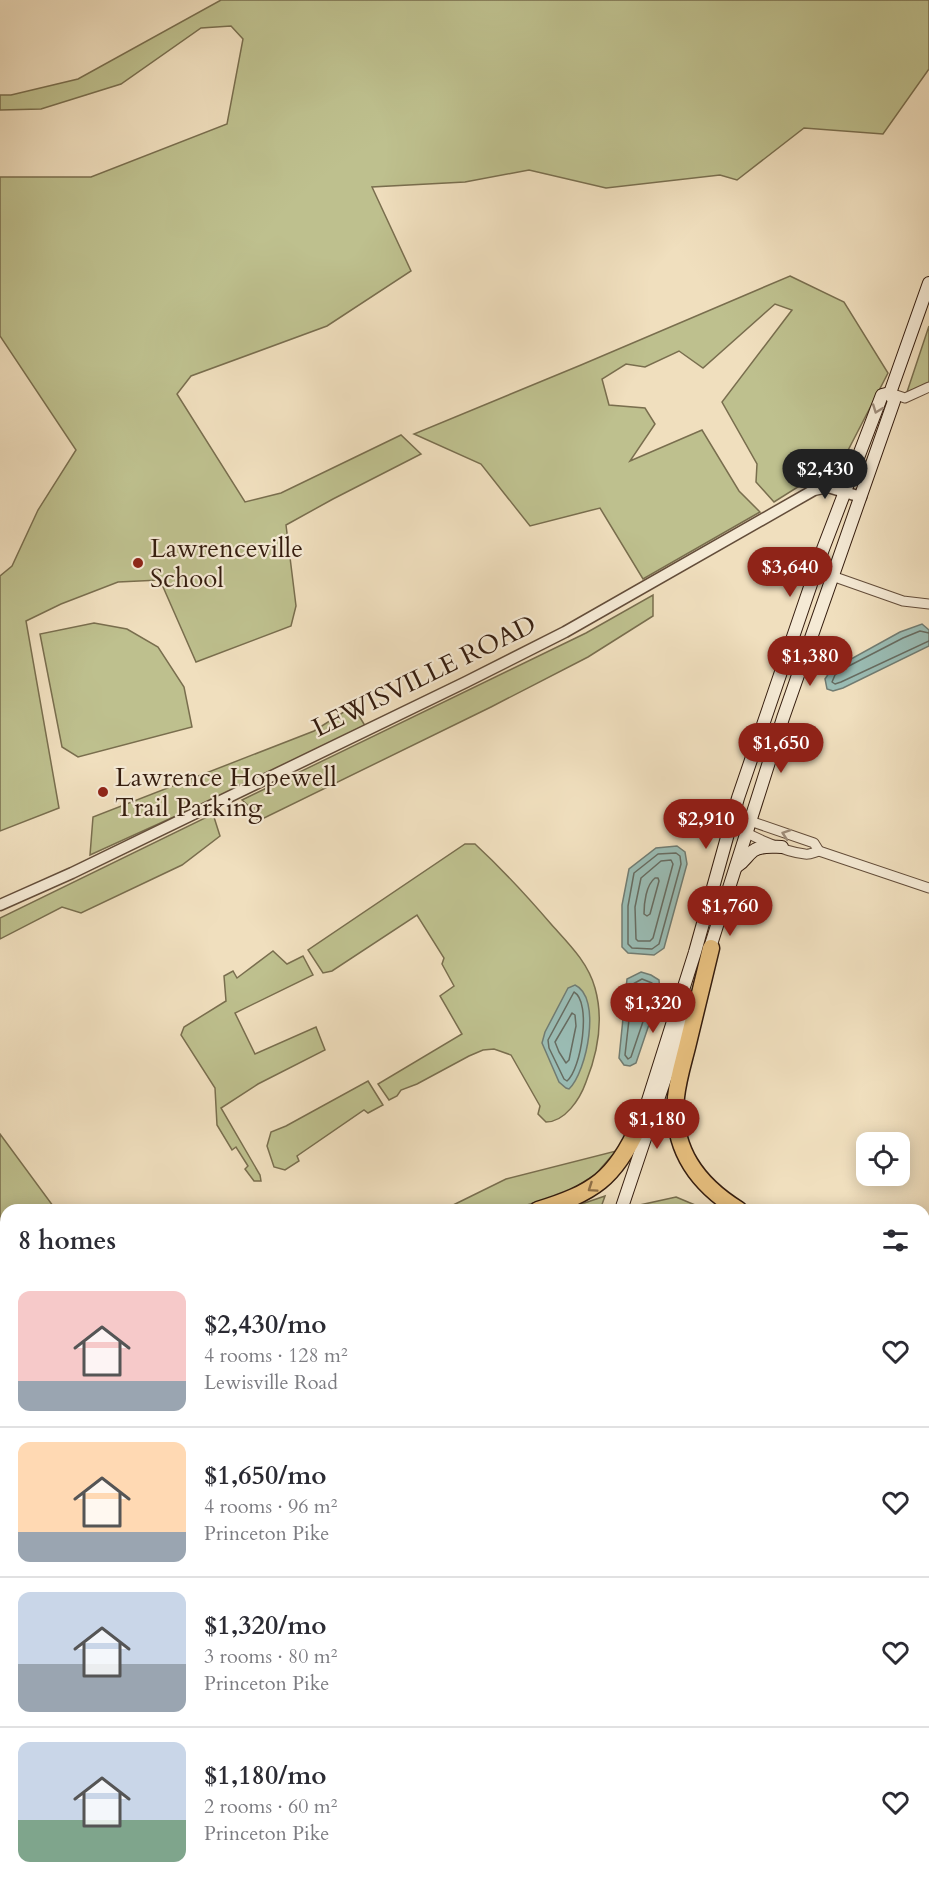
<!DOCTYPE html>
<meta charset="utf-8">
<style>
:root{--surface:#fff;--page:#f2f2f3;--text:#2b2b33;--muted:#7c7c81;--line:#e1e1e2;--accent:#8f2418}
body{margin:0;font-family:Cardo,serif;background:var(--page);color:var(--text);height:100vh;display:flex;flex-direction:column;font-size:22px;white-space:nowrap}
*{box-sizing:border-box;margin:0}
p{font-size:20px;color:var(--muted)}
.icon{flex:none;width:33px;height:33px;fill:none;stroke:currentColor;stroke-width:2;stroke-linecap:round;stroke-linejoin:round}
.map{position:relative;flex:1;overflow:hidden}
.details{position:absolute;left:0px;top:1204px;width:930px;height:686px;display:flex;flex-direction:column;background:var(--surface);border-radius:18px 18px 0 0;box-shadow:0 3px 15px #0003}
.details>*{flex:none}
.tools{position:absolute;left:856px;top:1132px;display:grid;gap:12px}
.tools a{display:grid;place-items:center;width:54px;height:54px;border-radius:12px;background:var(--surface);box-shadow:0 3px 15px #0003;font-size:30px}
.price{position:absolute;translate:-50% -51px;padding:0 14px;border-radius:21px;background:var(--accent);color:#fff;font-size:20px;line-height:39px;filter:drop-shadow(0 2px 3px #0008)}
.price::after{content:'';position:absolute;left:50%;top:36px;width:18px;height:14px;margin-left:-9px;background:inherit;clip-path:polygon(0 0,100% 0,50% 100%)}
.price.on{background:#222;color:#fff}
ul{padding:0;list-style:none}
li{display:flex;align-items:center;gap:18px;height:150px;padding:0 18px}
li+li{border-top:2px solid var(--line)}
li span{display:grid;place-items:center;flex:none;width:168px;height:120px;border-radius:12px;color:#555}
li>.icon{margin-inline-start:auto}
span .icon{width:72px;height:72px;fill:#fffc;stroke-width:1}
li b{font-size:26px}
h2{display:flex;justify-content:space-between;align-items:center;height:72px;padding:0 18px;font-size:26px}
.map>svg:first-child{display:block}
</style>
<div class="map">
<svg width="929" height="1889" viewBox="0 0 929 1889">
<rect width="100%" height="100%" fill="#f0dfbe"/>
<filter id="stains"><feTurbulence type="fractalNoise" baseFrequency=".00333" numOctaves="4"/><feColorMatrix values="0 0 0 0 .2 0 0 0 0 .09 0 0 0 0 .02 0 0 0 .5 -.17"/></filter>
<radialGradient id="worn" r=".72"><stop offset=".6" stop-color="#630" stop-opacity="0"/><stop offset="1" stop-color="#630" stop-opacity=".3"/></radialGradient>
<g fill="#bec08e" stroke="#796e4e" stroke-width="1.5">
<polygon points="221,0 929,0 929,69 883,134 804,128 737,180 720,175 606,188 529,170 465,182 372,187 411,271 327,326 191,376 177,394 245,502 281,493 401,435 421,454 333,499 286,525 296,606 291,626 196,662 160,580 118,582 61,604 26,621 59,808 0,831 0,576 12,566 38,510 76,450 0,336 0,177 91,177 227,124 243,39 231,26 201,28 121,84 41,109 0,110 0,95 11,95 78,79"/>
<polygon points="790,276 844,302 888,373 844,458 774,502 756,482 757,464 722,402 792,310 775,304 703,368 679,351 645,367 626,364 602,379 609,405 645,408 655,424 630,461 702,430 739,491 760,512 643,579 600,508 530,526 481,464 414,434 581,365"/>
<polygon points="929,326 929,384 907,392"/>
<polygon points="653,595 653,616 588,657 491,707 258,821 251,808 242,800 586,633"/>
<polygon points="94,623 127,629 158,647 184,687 192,727 78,757 62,747 40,634"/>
<polygon points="353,706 367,729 90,855 93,817 314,731"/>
<polygon points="213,814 220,836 182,865 81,913 62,907 0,939 0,918"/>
<path d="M 465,844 L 475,844 C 502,869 527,896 551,924 C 568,943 588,962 595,988 C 604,1020 598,1052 586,1082 C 580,1099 565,1122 546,1122 L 538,1114 L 540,1106 L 511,1055 L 494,1049 L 483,1050 L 469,1056 L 417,1084 L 401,1090 L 397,1096 L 389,1100 L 378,1084 L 462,1034 L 440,996 L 454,986 L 442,964 L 444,958 L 417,915 L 332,971 L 323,973 L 308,950 Z"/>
<polygon points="273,951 287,964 303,956 313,975 235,1013 255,1054 316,1027 325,1050 258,1084 221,1108 260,1175 261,1181 254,1181 245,1169 248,1166 236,1147 232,1150 217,1125 215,1088 181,1035 184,1027 226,1001 224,976 233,971 237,978"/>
<polygon points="368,1081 383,1105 368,1113 364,1110 297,1156 299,1161 285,1170 274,1167 267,1146 271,1132 286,1126"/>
<polygon points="0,1134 56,1210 6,1210 6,1272 0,1274"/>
<polygon points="616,1151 595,1175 564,1194 510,1210 443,1210 506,1179"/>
<polygon points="605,1196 600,1210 564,1210"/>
<polygon points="676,1197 707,1210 639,1210 640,1205"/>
<polygon points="6,1306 6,1459 0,1461 0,1309"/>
<polygon points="928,1509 929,1561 924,1564 924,1511"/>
<polygon points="929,1580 929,1889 751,1889 760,1884 924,1884 924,1583"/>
<polygon points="276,1884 319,1884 327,1889 276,1889 278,1885"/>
<polygon points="631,1884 707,1884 710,1889 631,1889"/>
</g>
<g fill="#9abcb4" stroke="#717c72" stroke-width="1.5">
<polygon points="922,624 929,630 929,646 843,688 833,691 827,689 825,679 831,670 900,632"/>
<polygon points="677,846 685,852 687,864 664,948 654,955 628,953 622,947 622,905 629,869 656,848"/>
<polygon points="641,972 651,975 659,980 660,992 636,1063 630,1066 624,1065 619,1058 627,979"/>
<path d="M 575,985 C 602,997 587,1072 569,1089 L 566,1088 L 559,1082 L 542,1043 L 545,1032 L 568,988 Z"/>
</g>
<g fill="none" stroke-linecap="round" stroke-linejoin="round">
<g stroke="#676c61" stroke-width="1.5">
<polyline points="929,633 920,631 903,638 843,669 835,675 832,682 835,684 841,682 929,641"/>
<polygon points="676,853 680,856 681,864 659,944 652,949 632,948 628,944 628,906 634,873 658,854"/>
<polygon points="661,861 671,860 673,864 653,938 650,941 638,941 636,939 635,907 641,878"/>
<path d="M 655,878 L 658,878 L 659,881 L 650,914 L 647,916 L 644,914 C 644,903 646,885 655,878 Z"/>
<polygon points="642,979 652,983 653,992 631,1057 628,1059 625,1055 633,984"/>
<path d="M 574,992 C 592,1002 581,1070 567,1081 L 564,1079 L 549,1048 L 548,1040 Z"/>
<polygon points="572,1013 575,1015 576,1026 569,1060 566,1063 559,1052 555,1042"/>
</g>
<g stroke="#634d3a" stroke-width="11">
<g id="minor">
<polyline points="890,393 905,398 929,387"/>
<polyline points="815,570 903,601 929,604"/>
<path d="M 730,822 C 747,835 784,852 805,854 C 809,855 815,852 819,851 L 929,888"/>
<polyline points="730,822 750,821 814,843 819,851"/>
<polyline points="924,1572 929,1569"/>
</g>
</g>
<g stroke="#634d3a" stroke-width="13">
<polyline id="tertiary" points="0,905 72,873 466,682 565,632 814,490 828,487 861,497"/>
</g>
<g stroke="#341c0e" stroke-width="14">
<g id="secondary">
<path d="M 736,867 C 746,861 746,856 753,851 C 761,845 773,847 782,847"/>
<polyline points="708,954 783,718 894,401 890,393 929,283"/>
<polyline points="638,1132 695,952 738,798 823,549 882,395 890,393"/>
<polyline points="621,1210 692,998"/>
<polyline points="429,1889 431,1884"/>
</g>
</g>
<g stroke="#341c0e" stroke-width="19">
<g id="motorway">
<path d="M 711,948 C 703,980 696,1011 688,1043 C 684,1060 678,1078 676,1097 C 671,1149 697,1184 739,1210"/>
<path d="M 538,1210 C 593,1193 615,1179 639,1125"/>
<polyline points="924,1253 929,1252"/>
<polyline points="924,1300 929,1296"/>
<polyline points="0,1547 6,1545"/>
<polyline points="0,1582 6,1580"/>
</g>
</g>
<use href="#minor" stroke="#f5ead5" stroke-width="9"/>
<use href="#tertiary" stroke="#f5ead5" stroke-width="10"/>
<use href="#secondary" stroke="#f5ead5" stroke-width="12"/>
<use href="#motorway" stroke="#e8c07f" stroke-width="16"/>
</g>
<defs><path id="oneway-chevron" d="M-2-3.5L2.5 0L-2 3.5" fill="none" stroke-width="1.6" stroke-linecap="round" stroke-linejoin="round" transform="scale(1.5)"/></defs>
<g stroke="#9e8d7b">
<use href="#oneway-chevron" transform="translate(877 409) rotate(110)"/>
<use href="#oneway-chevron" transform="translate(786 834) rotate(-161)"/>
</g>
<use stroke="#8e6e46" href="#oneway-chevron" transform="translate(592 1188) rotate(146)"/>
<g fill="#8f2418" stroke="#f5ead5" stroke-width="2">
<circle cx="138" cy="563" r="6"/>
<circle cx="103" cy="792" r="6"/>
</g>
<g text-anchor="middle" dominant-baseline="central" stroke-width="4.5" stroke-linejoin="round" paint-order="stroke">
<g font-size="26" fill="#341c0e" stroke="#f5ead5" text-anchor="start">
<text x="150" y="548">Lawrenceville<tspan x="150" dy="30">School</tspan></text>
<text x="115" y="777">Lawrence Hopewell<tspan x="115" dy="30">Trail Parking</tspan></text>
</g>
<g font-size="26" fill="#341c0e" stroke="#f5ead5">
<text transform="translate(424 676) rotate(-26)">LEWISVILLE ROAD</text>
</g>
</g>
<rect width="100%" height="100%" filter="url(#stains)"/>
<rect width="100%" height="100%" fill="url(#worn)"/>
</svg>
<div class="tools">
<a><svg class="icon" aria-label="locate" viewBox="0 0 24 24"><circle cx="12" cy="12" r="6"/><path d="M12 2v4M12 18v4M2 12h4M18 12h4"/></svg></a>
</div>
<b class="price on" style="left:825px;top:500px">$2,430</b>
<b class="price" style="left:790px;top:598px">$3,640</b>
<b class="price" style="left:810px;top:687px">$1,380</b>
<b class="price" style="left:781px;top:774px">$1,650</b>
<b class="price" style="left:706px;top:850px">$2,910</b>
<b class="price" style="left:730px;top:937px">$1,760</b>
<b class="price" style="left:653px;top:1034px">$1,320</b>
<b class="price" style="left:657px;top:1150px">$1,180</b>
<section class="details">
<h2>8 homes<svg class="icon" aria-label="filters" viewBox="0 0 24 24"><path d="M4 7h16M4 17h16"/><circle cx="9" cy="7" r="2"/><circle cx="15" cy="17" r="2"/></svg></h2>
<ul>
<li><span style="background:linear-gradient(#f6c9c9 75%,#9aa5b1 0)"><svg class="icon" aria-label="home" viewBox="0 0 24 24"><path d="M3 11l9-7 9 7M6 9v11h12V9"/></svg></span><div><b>$2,430/mo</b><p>4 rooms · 128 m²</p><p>Lewisville Road</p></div><svg class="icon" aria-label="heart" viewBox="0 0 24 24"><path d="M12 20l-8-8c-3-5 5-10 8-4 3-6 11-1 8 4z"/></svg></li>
<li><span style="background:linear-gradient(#ffd9b3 75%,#9aa5b1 0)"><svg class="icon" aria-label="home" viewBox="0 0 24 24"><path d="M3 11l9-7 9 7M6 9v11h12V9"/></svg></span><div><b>$1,650/mo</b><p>4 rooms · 96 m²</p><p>Princeton Pike</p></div><svg class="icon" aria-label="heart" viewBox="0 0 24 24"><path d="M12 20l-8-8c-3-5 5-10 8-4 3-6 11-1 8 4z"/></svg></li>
<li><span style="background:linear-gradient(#c9d6e8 60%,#9aa5b1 0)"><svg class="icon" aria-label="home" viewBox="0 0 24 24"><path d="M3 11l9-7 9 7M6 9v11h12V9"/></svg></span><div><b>$1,320/mo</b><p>3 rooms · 80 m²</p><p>Princeton Pike</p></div><svg class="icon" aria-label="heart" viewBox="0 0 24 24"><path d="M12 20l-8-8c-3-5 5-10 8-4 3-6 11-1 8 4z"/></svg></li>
<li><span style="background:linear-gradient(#c9d6e8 65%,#7fa58c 0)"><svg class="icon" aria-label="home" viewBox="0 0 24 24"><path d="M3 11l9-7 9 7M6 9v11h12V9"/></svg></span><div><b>$1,180/mo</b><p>2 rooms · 60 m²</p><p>Princeton Pike</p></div><svg class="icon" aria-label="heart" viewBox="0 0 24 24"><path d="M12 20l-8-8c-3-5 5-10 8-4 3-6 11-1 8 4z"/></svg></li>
</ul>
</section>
</div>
